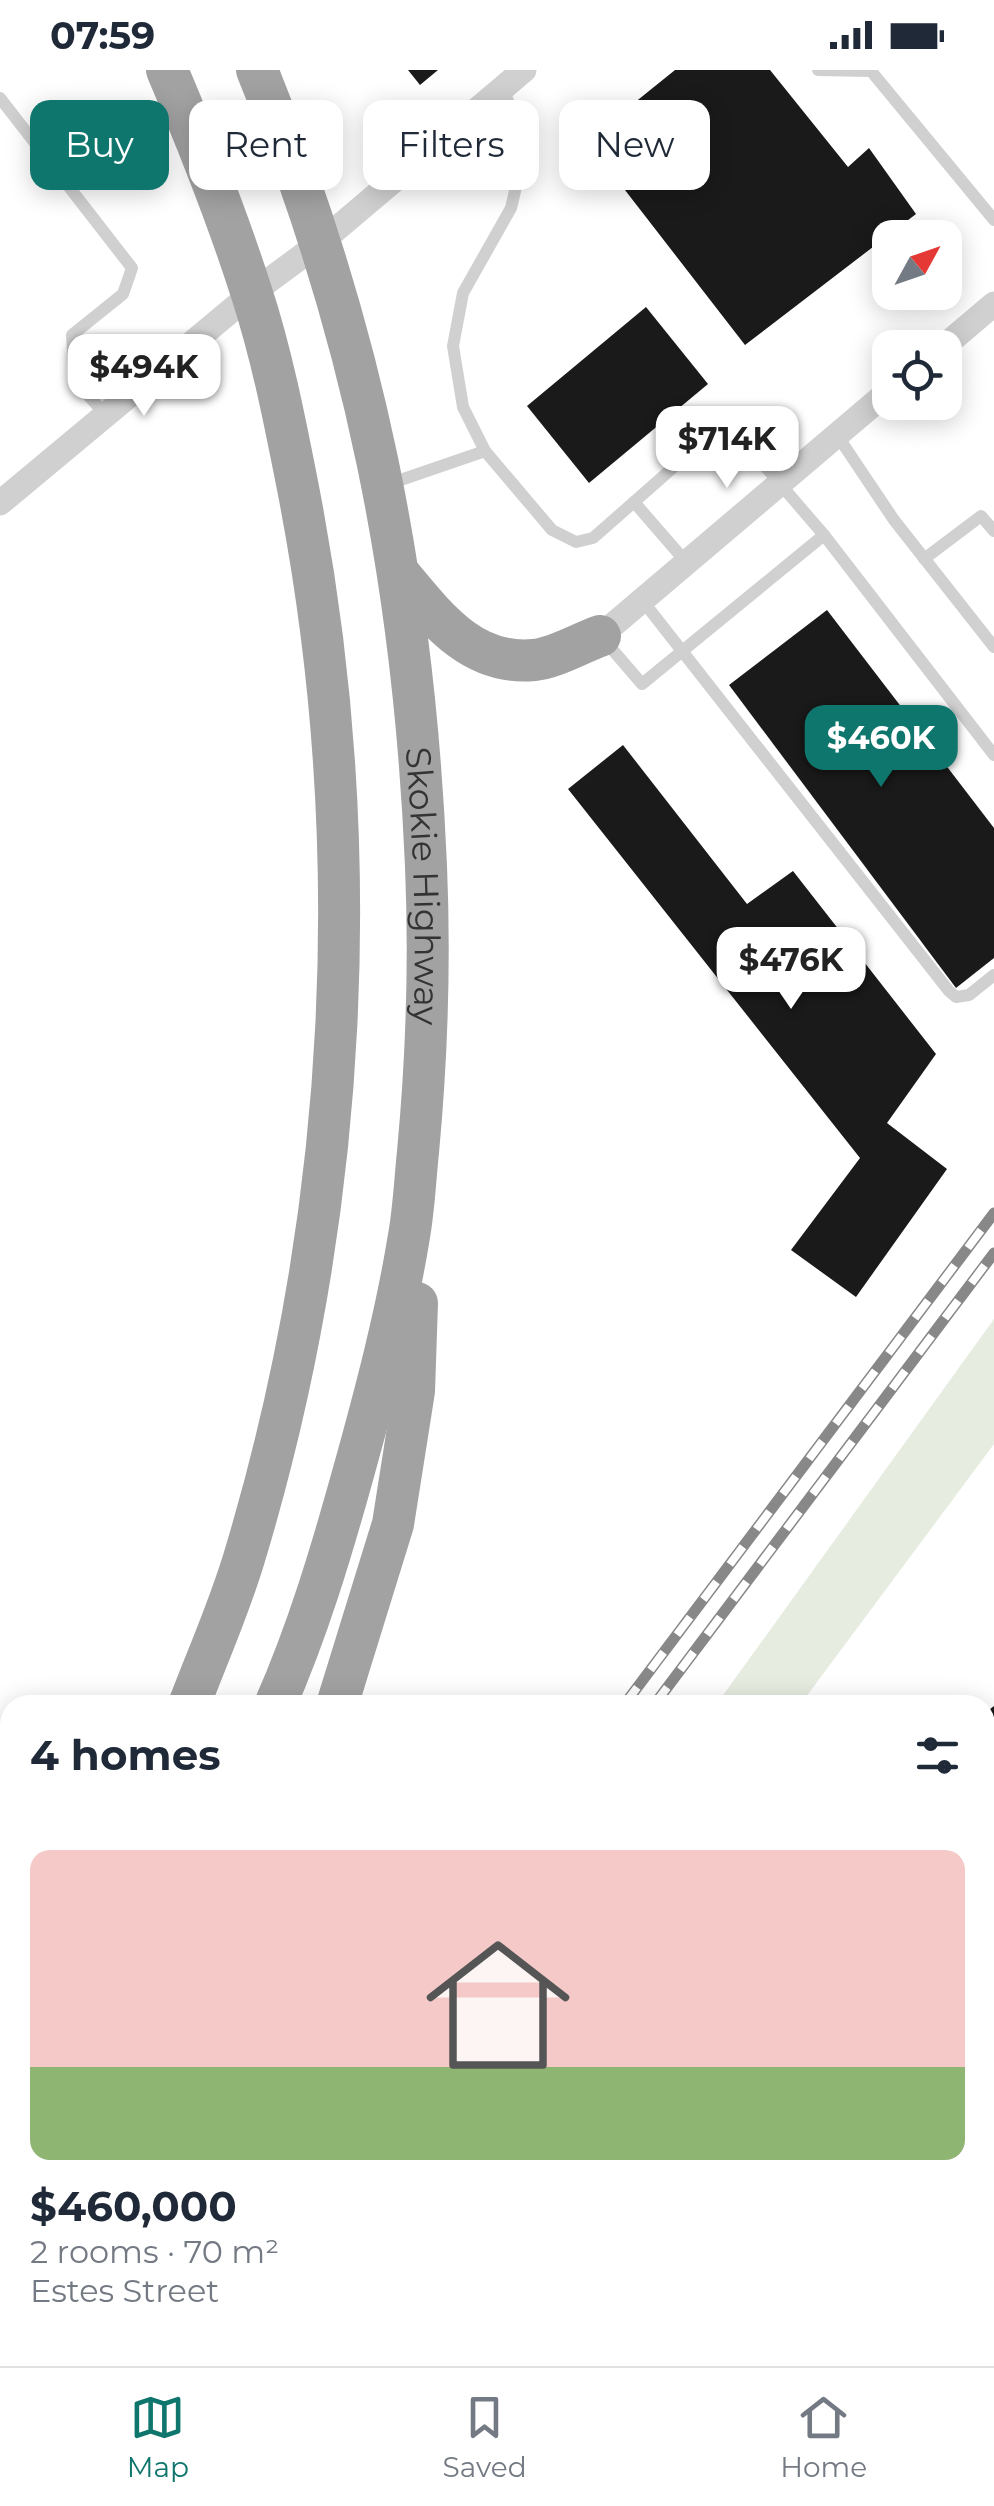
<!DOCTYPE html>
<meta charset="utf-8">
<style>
:root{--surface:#fff;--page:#f6f6f7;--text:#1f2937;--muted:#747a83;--line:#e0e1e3;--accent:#0f766e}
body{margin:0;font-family:Montserrat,sans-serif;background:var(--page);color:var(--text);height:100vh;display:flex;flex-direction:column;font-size:38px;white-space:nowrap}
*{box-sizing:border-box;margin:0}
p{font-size:32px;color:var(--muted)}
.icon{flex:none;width:55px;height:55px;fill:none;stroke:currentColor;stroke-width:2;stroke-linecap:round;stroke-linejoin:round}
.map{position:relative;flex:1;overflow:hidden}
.drawer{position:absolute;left:0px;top:1625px;width:995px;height:672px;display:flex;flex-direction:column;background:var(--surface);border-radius:30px 30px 0 0;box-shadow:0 5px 25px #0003}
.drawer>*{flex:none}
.hud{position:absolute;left:30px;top:30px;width:935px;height:90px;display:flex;gap:20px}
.needle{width:65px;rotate:50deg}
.fabs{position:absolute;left:872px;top:150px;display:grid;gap:20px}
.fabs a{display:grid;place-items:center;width:90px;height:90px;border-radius:20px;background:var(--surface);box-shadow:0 5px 25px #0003;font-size:50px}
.price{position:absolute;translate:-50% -85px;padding:0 22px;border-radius:20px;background:#fff;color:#222;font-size:32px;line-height:65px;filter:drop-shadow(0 2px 5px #0008)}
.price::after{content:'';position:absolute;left:50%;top:60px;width:30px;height:22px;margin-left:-15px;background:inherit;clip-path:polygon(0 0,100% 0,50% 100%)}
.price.selected{background:var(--accent);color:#fff}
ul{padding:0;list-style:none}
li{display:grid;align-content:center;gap:20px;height:530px;padding:0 30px}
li+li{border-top:2px solid var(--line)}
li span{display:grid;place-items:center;height:310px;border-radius:20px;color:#555}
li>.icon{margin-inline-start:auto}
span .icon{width:180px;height:180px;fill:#fffc;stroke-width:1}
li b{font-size:42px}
h2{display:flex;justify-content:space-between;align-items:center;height:120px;padding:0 30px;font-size:42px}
.tag{padding:0 35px;border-radius:20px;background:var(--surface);box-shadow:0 5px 25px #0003;font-size:35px;line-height:90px}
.tag.selected{background:var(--accent);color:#fff}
.status{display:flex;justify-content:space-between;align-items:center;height:70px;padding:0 50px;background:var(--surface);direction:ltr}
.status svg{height:28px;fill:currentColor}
.tabs{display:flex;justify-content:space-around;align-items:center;height:140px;border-top:2px solid var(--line);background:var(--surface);font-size:28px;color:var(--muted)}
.tabs a{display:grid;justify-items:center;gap:5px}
.tabs .selected{color:var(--accent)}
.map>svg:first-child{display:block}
</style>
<div class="status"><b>07:59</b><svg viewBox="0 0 49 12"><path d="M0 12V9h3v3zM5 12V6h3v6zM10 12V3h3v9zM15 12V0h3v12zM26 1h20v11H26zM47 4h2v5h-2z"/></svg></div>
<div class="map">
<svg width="994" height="2296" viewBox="0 0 994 2296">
<rect width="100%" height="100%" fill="#fff"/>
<polygon fill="#e6ecdf" points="994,1249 994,1374 800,1635 716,1635"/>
<g fill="#1a1a1a">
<polygon points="408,0 438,0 420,15"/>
<polygon points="675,0 770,0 848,97 869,78 916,144 745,275 587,71"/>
<polygon points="646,237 708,314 589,413 527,336"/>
<polygon points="827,540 994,758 994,888 956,918 729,615"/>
<polygon points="623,675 747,834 793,801 936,984 887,1053 947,1099 856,1227 791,1180 860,1088 568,719"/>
<polygon points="994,1636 994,2171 985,2160 985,1643"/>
</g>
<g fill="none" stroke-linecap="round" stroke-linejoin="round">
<g stroke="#d0d0d0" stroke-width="12">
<polyline points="818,0 871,1 994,150"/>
<polyline points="0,28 132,198 123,224 72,265 75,311 106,345"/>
<polyline points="837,365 894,450 994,577"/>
<polyline points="485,381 463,337 453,276 463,223 511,138 525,79 503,17"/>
<polyline points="386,415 485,381 552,460 576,472 593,468 634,432 686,492"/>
<polyline points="824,465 994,685"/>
<polyline points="924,489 981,446 994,461"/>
<polyline points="642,530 949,921 956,927 969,925 994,905"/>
<polyline points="605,571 642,614 824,465 726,351 634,432"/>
<polyline points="985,2266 994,2277"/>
<polyline points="757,2288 764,2296"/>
<polyline points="709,2296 719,2288"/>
<polyline points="987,2296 994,2289"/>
</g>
<g stroke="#d0d0d0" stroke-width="25">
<polyline points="942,278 994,234"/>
<polyline points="0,433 252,223 321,172 524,0"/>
<polyline points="600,566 890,320"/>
</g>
<polyline stroke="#d0d0d0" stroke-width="32" points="562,2288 569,2296"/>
<g stroke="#a2a2a2" stroke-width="42">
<path d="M 167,0 C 198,73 227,146 251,221 C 272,285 285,352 298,418 C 367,771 349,1139 245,1485 C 230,1536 208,1585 189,1635"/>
<path id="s1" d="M 257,0 C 364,262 414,513 426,796 C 430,891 427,986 418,1082 C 415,1110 414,1138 409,1166 C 396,1246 375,1325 353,1404 C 331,1483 308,1560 275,1635"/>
<path d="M 401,506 C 436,548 472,596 534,590 C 555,588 580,573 600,566"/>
<polyline points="337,1635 393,1454 414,1321 417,1233"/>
<polyline points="0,2009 10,1993"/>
<polyline points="0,2138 10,2123"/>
<polyline points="0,2192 10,2177"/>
<polyline points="0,2280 10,2265"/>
</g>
<g stroke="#888" stroke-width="11">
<g id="rail">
<polyline points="624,1635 994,1143"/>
<polyline points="654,1635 994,1183"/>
<polyline points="125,2296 132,2288"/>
<polyline points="154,2296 161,2288"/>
</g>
</g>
<use href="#rail" stroke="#fff" stroke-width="8" stroke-dasharray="22" stroke-linecap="butt"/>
</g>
<g text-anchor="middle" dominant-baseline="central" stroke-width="10" stroke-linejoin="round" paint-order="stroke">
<g font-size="35" fill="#333" stroke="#fff">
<text stroke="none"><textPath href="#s1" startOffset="838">Skokie Highway</textPath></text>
</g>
</g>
</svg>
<div class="fabs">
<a><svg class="needle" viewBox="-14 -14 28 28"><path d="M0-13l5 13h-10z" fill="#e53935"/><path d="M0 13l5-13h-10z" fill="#747a83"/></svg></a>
<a><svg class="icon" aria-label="locate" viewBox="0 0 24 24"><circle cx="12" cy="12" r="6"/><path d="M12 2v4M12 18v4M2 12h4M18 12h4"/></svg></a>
</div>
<b class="price" style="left:144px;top:349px">$494K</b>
<b class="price" style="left:727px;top:421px">$714K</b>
<b class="price selected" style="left:881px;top:720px">$460K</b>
<b class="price" style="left:791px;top:942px">$476K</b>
<div class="hud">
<a class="tag selected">Buy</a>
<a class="tag">Rent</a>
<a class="tag">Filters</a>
<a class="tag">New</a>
</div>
<section class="drawer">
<h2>4 homes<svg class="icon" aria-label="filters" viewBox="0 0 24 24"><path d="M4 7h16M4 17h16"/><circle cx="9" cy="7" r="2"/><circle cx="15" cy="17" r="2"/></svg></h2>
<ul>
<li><span style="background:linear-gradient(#f6c9c9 70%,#8fb573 0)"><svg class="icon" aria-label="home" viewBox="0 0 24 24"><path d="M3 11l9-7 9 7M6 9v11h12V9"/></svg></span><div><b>$460,000</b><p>2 rooms · 70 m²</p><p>Estes Street</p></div></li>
</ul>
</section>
</div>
<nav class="tabs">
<a class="selected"><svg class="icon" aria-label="map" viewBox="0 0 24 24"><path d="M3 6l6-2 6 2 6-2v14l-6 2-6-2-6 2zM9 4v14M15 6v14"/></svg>Map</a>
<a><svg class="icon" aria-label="saved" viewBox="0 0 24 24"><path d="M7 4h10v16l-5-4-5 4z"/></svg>Saved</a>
<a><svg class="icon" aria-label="home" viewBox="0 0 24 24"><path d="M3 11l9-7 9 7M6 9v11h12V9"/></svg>Home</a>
</nav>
